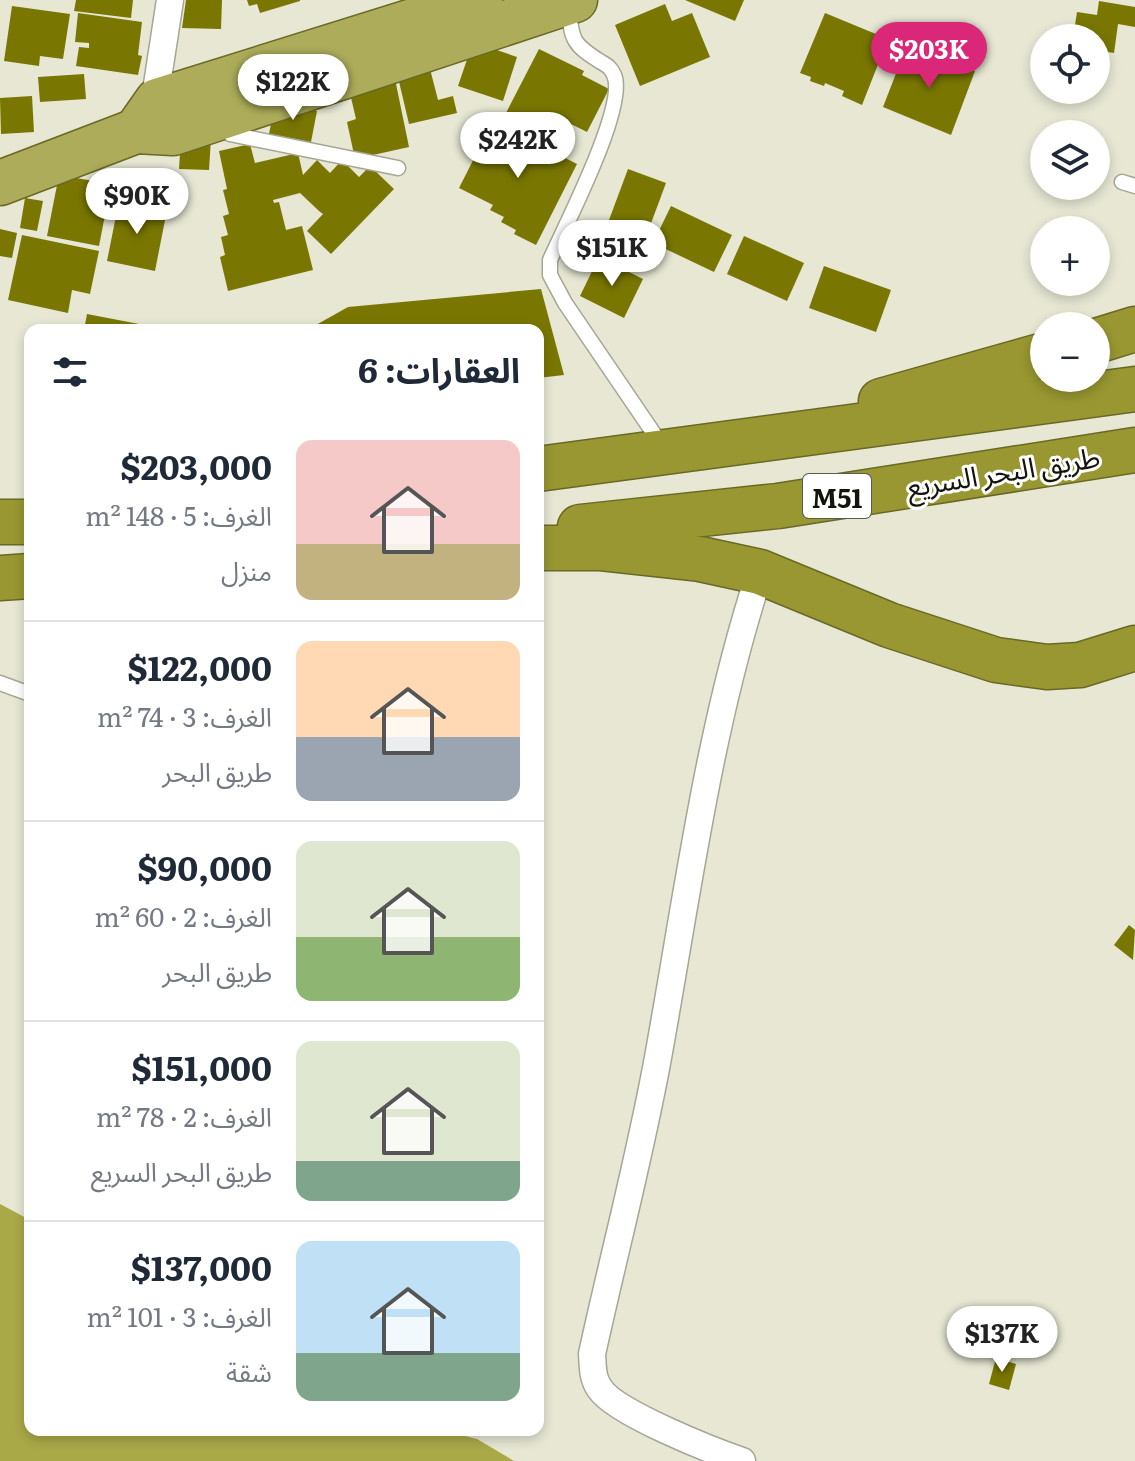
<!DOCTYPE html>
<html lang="ar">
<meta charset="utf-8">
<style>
:root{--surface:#fff;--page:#f2f2f3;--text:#1f2937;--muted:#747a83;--line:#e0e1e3;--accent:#db2777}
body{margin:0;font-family:Literata,"Noto Sans Arabic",serif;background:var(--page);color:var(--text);direction:rtl;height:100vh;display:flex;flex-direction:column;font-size:30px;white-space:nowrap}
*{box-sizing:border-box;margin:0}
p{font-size:26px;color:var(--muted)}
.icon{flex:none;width:44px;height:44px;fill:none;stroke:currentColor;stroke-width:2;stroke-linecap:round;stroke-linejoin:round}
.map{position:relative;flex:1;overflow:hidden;direction:ltr}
.drawer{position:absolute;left:24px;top:324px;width:520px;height:1112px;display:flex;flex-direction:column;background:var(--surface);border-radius:16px;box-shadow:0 4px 12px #0003;direction:rtl}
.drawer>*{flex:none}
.tools{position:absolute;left:1030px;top:24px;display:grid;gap:16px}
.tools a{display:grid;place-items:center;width:80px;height:80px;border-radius:50%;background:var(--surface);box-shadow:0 4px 12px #0003;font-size:40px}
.price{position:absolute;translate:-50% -68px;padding:0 18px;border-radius:28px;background:#fff;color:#222;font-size:26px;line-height:52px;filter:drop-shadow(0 2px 4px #0008)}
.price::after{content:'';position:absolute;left:50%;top:48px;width:24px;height:18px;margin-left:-12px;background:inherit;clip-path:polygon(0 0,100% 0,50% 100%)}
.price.on{background:var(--accent);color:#fff}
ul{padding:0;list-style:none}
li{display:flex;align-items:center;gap:24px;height:200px;padding:0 24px}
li+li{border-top:2px solid var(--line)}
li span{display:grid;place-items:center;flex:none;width:224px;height:160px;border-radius:16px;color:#555}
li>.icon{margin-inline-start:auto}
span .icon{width:96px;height:96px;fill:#fffc;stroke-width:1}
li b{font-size:34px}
h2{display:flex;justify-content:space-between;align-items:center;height:96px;padding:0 24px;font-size:34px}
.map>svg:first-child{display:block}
</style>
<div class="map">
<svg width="1135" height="1461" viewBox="0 0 1135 1461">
<rect width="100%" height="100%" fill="#e7e7d4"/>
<polygon fill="#aaa948" points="0,1204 30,1220 30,1430 443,1430 477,1439 514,1461 0,1461"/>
<g fill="#797701">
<polygon points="76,0 133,0 131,18 74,11"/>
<polygon points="186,0 222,0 221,29 182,28"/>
<polygon points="247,0 300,0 300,1 260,13 257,4 249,6"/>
<polygon points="685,0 744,0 735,21"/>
<polygon points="1099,1 1135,7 1135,27 1118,24 1114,53 1096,50 1096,38 1073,38 1077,12 1097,15"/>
<polygon points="665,4 672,21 692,13 710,57 640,86 615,25"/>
<polygon points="12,6 70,14 63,59 40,56 39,66 4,61"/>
<polygon points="78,13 142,22 138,55 142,56 138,75 76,66 79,47 89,48 89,43 75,42"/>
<polygon points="825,13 888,39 862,105 842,96 844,91 825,83 824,86 810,81 811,77 800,73"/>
<polygon points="473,42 517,57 503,101 458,86"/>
<polygon points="907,45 975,71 951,135 883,107"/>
<polygon points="539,49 584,71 582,75 609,89 587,132 561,119 557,125 541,117 536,128 506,113"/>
<polygon points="429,65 438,100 453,96 457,113 409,124 397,73"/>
<polygon points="84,74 86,99 40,102 38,77"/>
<polygon points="395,79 409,147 355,159 347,122 356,119 349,89"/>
<polygon points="32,96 34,132 1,134 0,98"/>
<polygon points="275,103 317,111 311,142 269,134"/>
<polygon points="493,121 577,164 536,245 514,234 516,230 501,222 504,217 490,210 493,205 459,188"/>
<polygon points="181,136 211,138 209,170 179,169"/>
<polygon points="250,144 255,163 298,153 303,175 317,160 330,173 342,160 359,177 370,166 394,189 331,254 307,231 323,214 319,211 300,193 273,200 274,203 279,202 286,230 302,226 313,270 228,291 220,257 225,255 221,237 228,235 223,216 229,214 223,190 227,189 219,151"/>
<polygon points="628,169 666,183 647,234 609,220"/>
<polygon points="59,175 111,184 99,246 47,236"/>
<polygon points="25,198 43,201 37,231 20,228"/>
<polygon points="119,201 167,210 155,271 107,261"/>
<polygon points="671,206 732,235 714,272 653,243"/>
<polygon points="0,229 17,233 12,258 0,256"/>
<polygon points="22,235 99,251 90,294 72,290 68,313 8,300"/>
<polygon points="744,236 804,263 787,301 727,274"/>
<polygon points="599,257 643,279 624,318 580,296"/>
<polygon points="824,266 891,290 876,332 809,308"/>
<polygon points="541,289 564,375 538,378 538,330 307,330 348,307"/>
<polygon points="87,314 139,324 138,330 84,330"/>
<polygon points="1129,925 1135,930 1133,960 1114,945"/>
<polygon points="996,1358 1016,1364 1009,1390 989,1384"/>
</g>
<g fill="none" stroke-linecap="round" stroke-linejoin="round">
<g stroke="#a5a694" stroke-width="17">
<g id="service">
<path d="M 569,8 C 571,41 574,45 601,62 C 608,66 611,68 614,75 C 628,105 565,226 550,260 L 550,275 L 565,303 L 663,447"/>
<polyline points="221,125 230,134 398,168"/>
<polyline points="1122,182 1135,186"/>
<polyline points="0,683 30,694"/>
</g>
</g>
<g stroke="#a5a694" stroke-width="29">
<g id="minor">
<polyline points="162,112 156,91 170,0"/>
<path d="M 742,1461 C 713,1451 616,1413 600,1389 C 592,1378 593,1367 592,1354 C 614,1253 641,1153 659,1052 C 688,891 709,727 760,572"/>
</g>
</g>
<g stroke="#6a6924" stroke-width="47">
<g id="trunk">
<polyline points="136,131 157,101 480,0"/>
<polyline points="0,183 136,131 173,133 575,0"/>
</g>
</g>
<g stroke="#6a6924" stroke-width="47">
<g id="motorway">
<polyline points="1096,341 1135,329"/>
<polyline points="881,401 1044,355"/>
<polyline points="538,469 1135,389"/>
<polyline points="0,522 30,522"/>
<polyline points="580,527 778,506 1135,450"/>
<polyline points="538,548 599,548 700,559 760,572 889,625 996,660 1047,667 1080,665 1135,648"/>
<polyline points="0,578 30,576"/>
</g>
</g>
<use href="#service" stroke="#fff" stroke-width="14"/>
<use href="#minor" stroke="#fff" stroke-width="26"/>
<use href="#trunk" stroke="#acac5a" stroke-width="44"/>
<use href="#motorway" stroke="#989731" stroke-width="44"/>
</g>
<g text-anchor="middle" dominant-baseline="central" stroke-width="6" stroke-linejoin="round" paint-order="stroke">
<rect fill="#fff" stroke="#5a5a56" stroke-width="2" x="803" y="474" width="68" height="44" rx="6"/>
<g font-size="26" font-weight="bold" fill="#14140d">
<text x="837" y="496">M51</text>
</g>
<g font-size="28" fill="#14140d" stroke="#fff">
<text transform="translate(1003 470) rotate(-9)">طريق البحر السريع</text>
</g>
</g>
</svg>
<div class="tools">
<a><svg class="icon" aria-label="locate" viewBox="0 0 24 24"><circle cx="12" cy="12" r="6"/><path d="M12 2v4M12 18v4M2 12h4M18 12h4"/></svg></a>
<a><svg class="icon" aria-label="layers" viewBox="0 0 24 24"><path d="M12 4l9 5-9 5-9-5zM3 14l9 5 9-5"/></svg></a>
<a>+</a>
<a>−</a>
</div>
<b class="price on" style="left:929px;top:90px">$203K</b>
<b class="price" style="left:293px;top:122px">$122K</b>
<b class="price" style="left:518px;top:180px">$242K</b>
<b class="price" style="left:137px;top:236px">$90K</b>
<b class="price" style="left:612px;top:288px">$151K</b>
<b class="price" style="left:1002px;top:1374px">$137K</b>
<section class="drawer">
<h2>العقارات: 6<svg class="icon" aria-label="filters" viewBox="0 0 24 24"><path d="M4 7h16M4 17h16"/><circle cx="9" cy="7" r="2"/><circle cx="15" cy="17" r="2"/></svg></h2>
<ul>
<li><span style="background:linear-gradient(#f6c9c9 65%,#c2b280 0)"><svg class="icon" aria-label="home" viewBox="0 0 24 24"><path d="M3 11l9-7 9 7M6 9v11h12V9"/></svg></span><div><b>$203,000</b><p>الغرف: 5 · 148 m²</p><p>منزل</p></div></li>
<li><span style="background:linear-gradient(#ffd9b3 60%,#9aa5b1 0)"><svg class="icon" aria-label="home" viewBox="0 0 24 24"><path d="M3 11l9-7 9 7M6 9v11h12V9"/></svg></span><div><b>$122,000</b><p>الغرف: 3 · 74 m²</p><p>طريق البحر</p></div></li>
<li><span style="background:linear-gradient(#dfe7d0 60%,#8fb573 0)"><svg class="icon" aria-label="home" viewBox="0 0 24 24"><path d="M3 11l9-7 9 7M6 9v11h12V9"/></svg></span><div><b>$90,000</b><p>الغرف: 2 · 60 m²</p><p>طريق البحر</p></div></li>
<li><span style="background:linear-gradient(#dfe7d0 75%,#7fa58c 0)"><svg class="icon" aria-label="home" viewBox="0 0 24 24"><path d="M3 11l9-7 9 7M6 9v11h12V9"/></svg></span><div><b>$151,000</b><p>الغرف: 2 · 78 m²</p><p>طريق البحر السريع</p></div></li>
<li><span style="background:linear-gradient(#bfe0f5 70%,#7fa58c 0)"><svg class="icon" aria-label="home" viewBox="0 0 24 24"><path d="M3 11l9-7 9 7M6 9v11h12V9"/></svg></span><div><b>$137,000</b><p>الغرف: 3 · 101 m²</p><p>شقة</p></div></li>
</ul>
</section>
</div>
